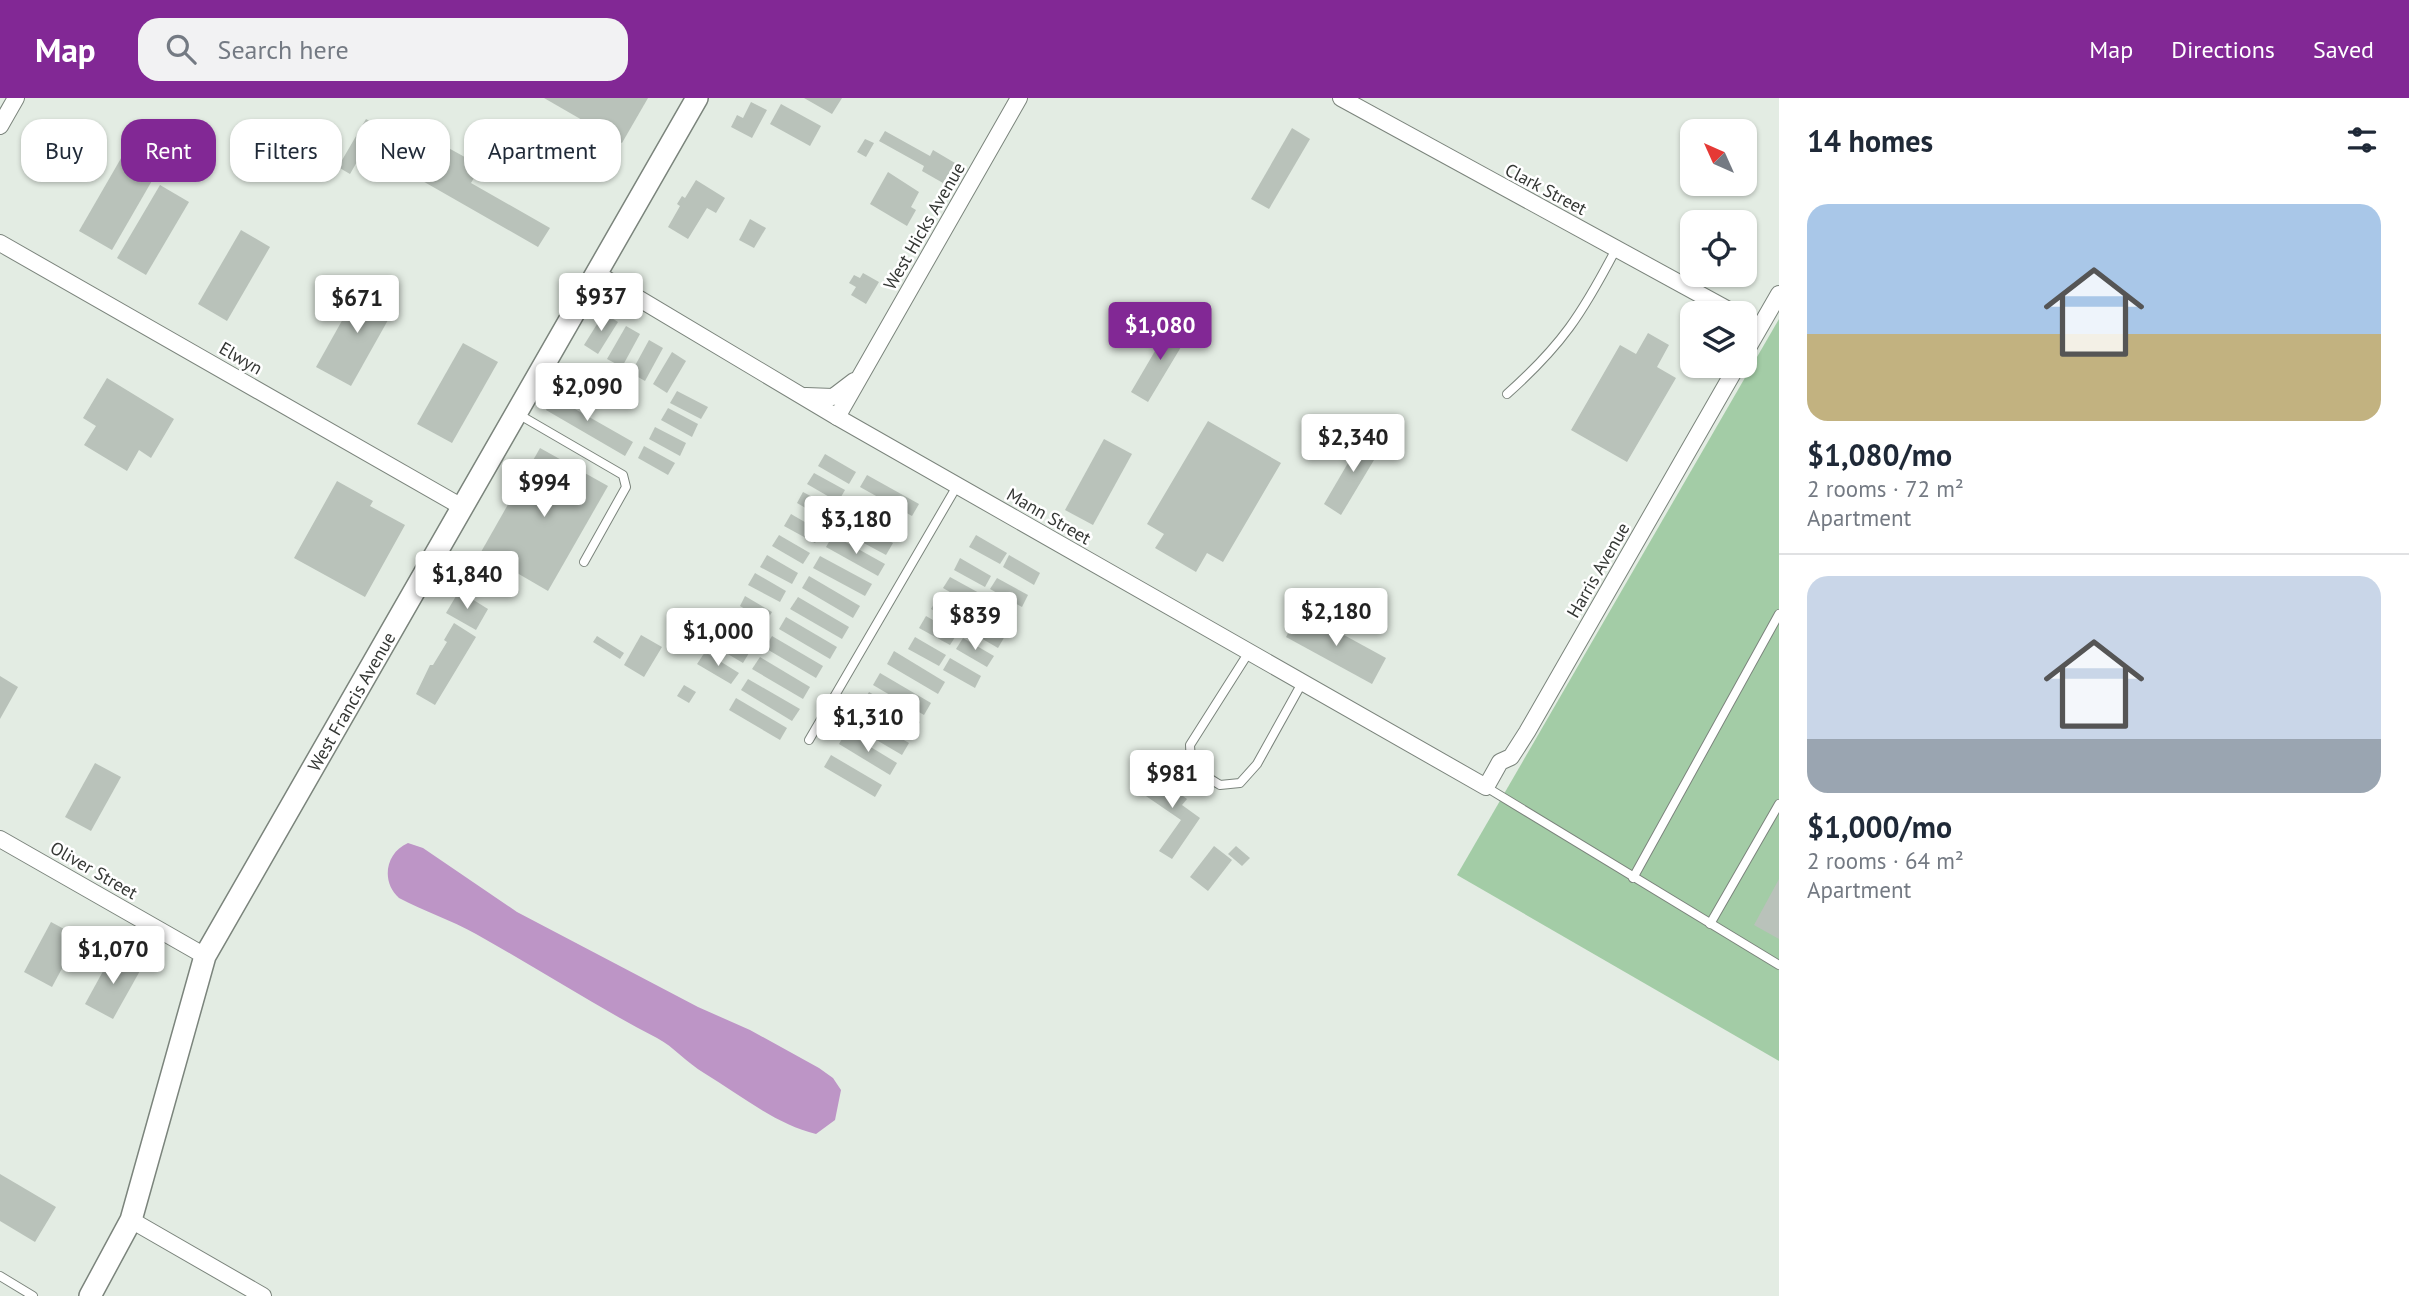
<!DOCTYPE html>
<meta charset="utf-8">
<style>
:root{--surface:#fff;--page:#f2f2f3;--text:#1f2937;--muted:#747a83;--line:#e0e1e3;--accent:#822895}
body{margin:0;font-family:"PT Sans",sans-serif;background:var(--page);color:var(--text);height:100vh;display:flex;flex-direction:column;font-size:26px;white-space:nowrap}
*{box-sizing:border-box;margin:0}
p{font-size:23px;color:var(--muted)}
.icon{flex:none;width:38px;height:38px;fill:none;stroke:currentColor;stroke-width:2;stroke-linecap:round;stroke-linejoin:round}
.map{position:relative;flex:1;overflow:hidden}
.drawer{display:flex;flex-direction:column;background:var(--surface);width:630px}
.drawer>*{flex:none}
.banner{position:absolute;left:21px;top:21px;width:665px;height:63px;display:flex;gap:14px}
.needle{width:46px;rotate:315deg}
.fabs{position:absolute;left:1680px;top:21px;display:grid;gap:14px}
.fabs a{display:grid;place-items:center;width:77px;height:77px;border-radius:14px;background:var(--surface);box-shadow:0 2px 5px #0004;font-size:35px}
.price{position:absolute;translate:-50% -60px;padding:0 16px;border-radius:7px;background:#fff;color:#222;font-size:23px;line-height:46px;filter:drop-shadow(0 2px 4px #0008)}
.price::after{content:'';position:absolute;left:50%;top:42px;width:21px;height:16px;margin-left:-10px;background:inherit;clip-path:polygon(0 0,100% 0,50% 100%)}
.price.on{background:var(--accent);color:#fff}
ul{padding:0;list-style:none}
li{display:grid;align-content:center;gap:14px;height:371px;padding:0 28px}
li+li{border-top:2px solid var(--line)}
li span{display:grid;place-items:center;height:217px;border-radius:21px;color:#555}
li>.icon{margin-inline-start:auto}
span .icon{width:126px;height:126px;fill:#fffc;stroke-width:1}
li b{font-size:30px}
h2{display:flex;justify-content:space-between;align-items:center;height:84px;padding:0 28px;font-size:30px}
.pill{padding:0 24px;border-radius:21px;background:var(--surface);box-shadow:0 2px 5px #0004;font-size:24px;line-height:63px}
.pill.on{background:var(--accent);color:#fff}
header{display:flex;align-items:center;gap:42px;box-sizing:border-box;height:98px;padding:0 35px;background:var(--accent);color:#fff}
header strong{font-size:33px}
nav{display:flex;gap:38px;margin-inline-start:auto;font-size:24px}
.search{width:490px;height:63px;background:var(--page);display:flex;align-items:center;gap:18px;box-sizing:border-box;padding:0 24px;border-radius:21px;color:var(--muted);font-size:26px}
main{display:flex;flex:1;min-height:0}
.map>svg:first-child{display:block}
</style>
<header>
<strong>Map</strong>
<div class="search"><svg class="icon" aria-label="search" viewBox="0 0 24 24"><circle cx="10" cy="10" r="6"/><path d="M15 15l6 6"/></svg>Search here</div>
<nav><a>Map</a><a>Directions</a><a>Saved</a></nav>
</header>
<main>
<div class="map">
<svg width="1779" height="1198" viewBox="0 0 1779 1198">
<rect width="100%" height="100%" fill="#e3ece3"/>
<polygon fill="#a3cca6" points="1779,221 1779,963 1457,777"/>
<path fill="#bd95c6" d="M 408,745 L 423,750 L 517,814 L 698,909 L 750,932 L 819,970 L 833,980 L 841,992 L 835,1022 L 816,1036 C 775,1026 739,996 704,975 C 687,965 674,949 657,940 C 595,908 537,870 476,836 C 451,822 424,813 399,800 C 381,784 385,755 408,745 Z"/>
<g fill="#b9c2ba">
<polygon points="544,0 648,0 622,45"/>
<polygon points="804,0 842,0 832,16"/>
<polygon points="751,4 767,12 752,40 731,29 737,17 743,20"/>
<polygon points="781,6 821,28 810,48 770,26"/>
<polygon points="366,21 435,60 443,47 481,68 471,85 550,130 538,149 365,50 350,76 338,69"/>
<polygon points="1292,30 1310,41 1269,111 1251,101"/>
<polygon points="885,33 930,58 933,52 955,65 943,85 922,73 924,68 879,43"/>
<polygon points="135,36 168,55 112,152 79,133"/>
<polygon points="865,41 874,45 866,59 857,54"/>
<polygon points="888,74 919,94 911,109 916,112 907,128 870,106"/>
<polygon points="696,82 725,100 716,115 707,110 688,141 668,129 680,108 677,106 682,98 685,100"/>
<polygon points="160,87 189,104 146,177 117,160"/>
<polygon points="750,121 766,130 754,150 739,142"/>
<polygon points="241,132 270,149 227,223 198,206"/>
<polygon points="863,175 879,184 866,206 851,197 856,189 849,185 854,177 860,180"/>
<polygon points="362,187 397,206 351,288 316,269"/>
<polygon points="604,215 618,224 598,256 584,247"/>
<polygon points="1172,224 1190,234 1148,304 1131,294"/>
<polygon points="626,228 640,236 622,269 607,261"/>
<polygon points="1648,235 1669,247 1657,269 1676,280 1627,364 1571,332 1620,247 1636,256"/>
<polygon points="649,242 663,250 645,283 631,275"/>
<polygon points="463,245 498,264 452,345 417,326"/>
<polygon points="672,254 686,263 667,295 653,286"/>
<polygon points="107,280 174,321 151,360 139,352 127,373 84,347 96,328 83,320"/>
<polygon points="558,290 573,299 568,307 633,344 625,358 546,312"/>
<polygon points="677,293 708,309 701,321 670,305"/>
<polygon points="668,310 698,326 692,339 661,322"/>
<polygon points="1208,323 1281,365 1223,464 1207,455 1196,474 1155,450 1164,436 1147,426"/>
<polygon points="655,329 686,345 680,358 649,341"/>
<polygon points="1365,336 1383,347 1341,417 1324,406"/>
<polygon points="1104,341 1132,356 1093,427 1065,412"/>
<polygon points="644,348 675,365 668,377 638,360"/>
<polygon points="540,350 608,388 548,493 481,454"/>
<polygon points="825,356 856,374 849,386 818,368"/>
<polygon points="814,375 845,392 838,404 807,386"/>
<polygon points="867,377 919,406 912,418 860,389"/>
<polygon points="337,383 373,403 370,408 405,427 365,499 294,460"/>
<polygon points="803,394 835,411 828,423 797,405"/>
<polygon points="791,416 822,434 815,445 784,428"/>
<polygon points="841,417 893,445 886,457 834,429"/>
<polygon points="779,437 810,455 803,466 772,448"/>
<polygon points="833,437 885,466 878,478 826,449"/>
<polygon points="976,437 1007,455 1000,466 969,449"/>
<polygon points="767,457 798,475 792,486 760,469"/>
<polygon points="1009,457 1040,475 1034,487 1003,469"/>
<polygon points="820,458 872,486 865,498 813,470"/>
<polygon points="960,460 991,478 985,489 954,472"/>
<polygon points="452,471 465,478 456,493 443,486"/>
<polygon points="755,475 786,493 780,504 748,487"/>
<polygon points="809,478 860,508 853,520 802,490"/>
<polygon points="950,479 981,496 974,508 943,490"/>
<polygon points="997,480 1028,497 1022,509 990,491"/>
<polygon points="459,493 488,511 476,532 446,515"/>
<polygon points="745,498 772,514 766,524 740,508"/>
<polygon points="798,499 849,529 842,541 790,511"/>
<polygon points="938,499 969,517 962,529 931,511"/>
<polygon points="986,500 1017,517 1010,529 979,511"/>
<polygon points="728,513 762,534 755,546 721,525"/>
<polygon points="1300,513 1386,560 1372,586 1286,539"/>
<polygon points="926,518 957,536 950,547 919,530"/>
<polygon points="786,519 837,549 830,561 779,531"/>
<polygon points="974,521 1005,538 998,550 967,532"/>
<polygon points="454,525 476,539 435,607 416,596 430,567 433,567 447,544 444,542"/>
<polygon points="641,537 662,549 644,579 624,567"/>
<polygon points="597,538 624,555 620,561 593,544"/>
<polygon points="772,538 823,568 816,580 765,550"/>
<polygon points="722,539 749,555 743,565 716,549"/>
<polygon points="915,539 946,557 939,568 908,551"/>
<polygon points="963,540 994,558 987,569 956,551"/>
<polygon points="894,553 945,584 938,596 887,566"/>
<polygon points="705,554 739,575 731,586 697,566"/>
<polygon points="760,559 810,589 803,601 752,571"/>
<polygon points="950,560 981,578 975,590 943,572"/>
<polygon points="880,575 931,605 924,617 873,587"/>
<polygon points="0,578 18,589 0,621"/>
<polygon points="748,581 800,611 792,623 741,592"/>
<polygon points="684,587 696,594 689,605 677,598"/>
<polygon points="869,594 920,624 913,636 862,606"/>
<polygon points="736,600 787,630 780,642 729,612"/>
<polygon points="858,615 909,645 902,657 851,627"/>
<polygon points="846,634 897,665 890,677 839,646"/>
<polygon points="831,657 882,687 875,699 824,669"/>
<polygon points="95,665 121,679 91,733 65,719"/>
<polygon points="1161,671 1182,685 1176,693 1187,701 1182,707 1200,720 1172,761 1159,753 1181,722 1143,696"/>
<polygon points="1214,748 1232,762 1208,793 1190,779"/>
<polygon points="1236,748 1250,760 1242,768 1228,756"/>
<polygon points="1779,781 1779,841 1754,827"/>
<polygon points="51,824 79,839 52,889 24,874"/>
<polygon points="113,855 141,871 113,921 85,906"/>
<polygon points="0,1076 56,1109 35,1144 0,1123"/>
</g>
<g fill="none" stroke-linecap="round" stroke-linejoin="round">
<g stroke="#7b847c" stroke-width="10">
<g id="service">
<path d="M 1507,296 C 1562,247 1582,216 1616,151"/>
<polyline points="518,316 623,377 626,389 584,464"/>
<path d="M 1249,554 L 1190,647 C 1190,668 1203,677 1220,687 L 1240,685 L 1257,666 L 1302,585"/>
<polyline points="809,642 957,388"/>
<polyline points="1486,689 1779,867"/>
<polyline points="1633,780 1779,516"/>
<polyline points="1710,826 1779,706"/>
<polyline points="0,1178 33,1198"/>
</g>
</g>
<g stroke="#7b847c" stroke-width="18">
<g id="minor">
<polyline points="1341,0 1734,215"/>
<polyline points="0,28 16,0"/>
<polyline points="0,145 462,409"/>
<polyline points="596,175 837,319 1486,689 1500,664 1511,659 1527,634 1737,268"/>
<polyline points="1745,255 1779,196"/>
<polyline points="806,298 833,299 854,283"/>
<polyline points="837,319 1019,0"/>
<polyline points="0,741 205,858"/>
<polyline points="131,1122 263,1198"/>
</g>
</g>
<g stroke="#7b847c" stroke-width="24">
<g id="tertiary">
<path id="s1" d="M 90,1198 L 131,1122 L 205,858 L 697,0"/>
</g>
</g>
<use href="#service" stroke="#fff" stroke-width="8"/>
<use href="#minor" stroke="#fff" stroke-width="16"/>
<use href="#tertiary" stroke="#fff" stroke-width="21"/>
</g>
<g text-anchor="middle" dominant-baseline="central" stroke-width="5" stroke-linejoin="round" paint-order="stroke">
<g font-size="18" fill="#343734" stroke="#fff">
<text transform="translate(1546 91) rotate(28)">Clark Street</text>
<text transform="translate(924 128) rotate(-60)">West Hicks Avenue</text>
<text transform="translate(241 260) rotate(30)">Elwyn</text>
<text transform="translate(1049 418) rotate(30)">Mann Street</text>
<text transform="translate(1598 472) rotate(-60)">Harris Avenue</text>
<text stroke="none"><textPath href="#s1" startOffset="654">West Francis Avenue</textPath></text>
<text transform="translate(94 772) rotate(30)">Oliver Street</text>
</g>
</g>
</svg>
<div class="fabs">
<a><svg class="needle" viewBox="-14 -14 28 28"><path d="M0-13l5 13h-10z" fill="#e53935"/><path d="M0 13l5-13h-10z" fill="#747a83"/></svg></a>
<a><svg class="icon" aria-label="locate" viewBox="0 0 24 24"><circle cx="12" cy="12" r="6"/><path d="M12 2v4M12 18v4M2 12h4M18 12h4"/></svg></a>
<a><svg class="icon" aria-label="layers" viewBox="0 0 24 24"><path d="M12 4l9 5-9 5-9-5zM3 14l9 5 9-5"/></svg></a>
</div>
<b class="price" style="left:601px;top:235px">$937</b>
<b class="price" style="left:357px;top:237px">$671</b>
<b class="price on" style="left:1160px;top:264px">$1,080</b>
<b class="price" style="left:587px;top:325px">$2,090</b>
<b class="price" style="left:1353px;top:376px">$2,340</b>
<b class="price" style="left:544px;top:421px">$994</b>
<b class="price" style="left:856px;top:458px">$3,180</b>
<b class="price" style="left:467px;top:513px">$1,840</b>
<b class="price" style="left:1336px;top:550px">$2,180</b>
<b class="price" style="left:975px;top:554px">$839</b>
<b class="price" style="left:718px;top:570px">$1,000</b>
<b class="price" style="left:868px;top:656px">$1,310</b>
<b class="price" style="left:1172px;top:712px">$981</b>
<b class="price" style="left:113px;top:888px">$1,070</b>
<div class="banner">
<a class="pill">Buy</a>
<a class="pill on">Rent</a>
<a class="pill">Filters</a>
<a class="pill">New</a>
<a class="pill">Apartment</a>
</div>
</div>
<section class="drawer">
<h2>14 homes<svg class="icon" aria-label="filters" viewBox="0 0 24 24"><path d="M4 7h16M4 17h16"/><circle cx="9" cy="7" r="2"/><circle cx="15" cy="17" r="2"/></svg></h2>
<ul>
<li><span style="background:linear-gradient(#a9c7e8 60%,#c2b280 0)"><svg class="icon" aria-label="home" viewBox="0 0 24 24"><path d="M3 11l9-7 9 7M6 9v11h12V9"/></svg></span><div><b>$1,080/mo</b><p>2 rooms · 72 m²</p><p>Apartment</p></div></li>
<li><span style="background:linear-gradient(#c9d6e8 75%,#9aa5b1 0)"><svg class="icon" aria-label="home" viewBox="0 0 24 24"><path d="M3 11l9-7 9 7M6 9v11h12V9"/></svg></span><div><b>$1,000/mo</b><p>2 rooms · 64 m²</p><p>Apartment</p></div></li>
</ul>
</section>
</main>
